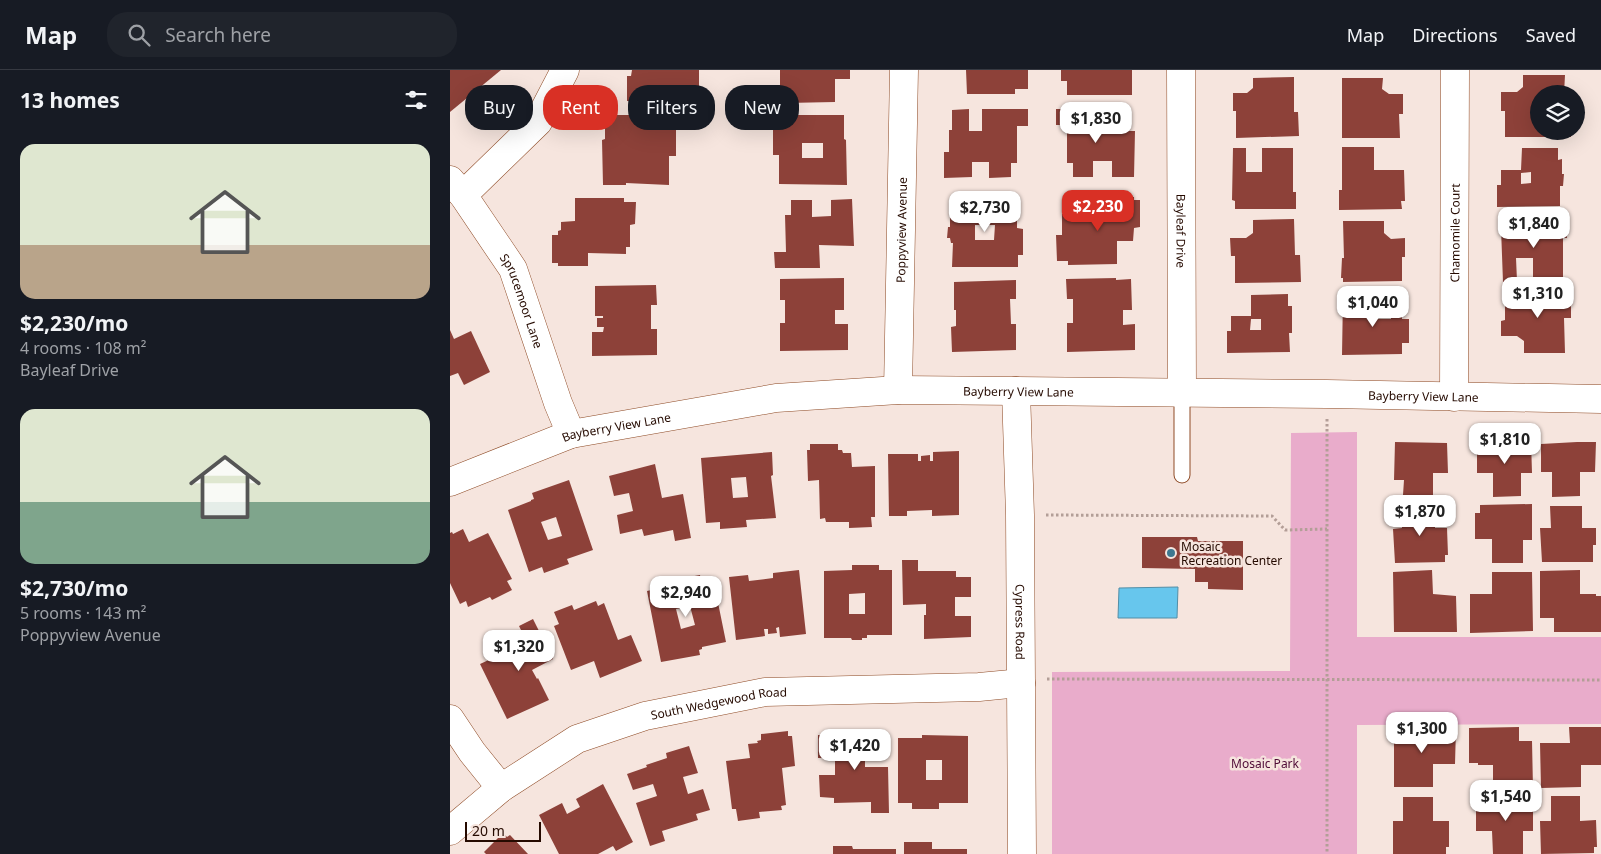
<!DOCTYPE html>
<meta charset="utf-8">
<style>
:root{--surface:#171b24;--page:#20242c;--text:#f1f3f6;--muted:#9ea1a6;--line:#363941;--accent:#d93025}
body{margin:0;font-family:"Noto Sans",sans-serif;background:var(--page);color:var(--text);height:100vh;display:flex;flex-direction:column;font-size:19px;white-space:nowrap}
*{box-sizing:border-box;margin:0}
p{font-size:16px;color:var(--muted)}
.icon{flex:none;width:28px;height:28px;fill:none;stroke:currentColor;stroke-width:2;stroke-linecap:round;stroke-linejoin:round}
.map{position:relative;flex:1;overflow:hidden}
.panel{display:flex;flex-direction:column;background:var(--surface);width:450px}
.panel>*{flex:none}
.hud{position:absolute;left:15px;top:15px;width:475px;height:45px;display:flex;gap:10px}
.buttons{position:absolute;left:1080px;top:15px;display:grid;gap:10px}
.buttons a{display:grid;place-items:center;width:55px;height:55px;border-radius:50%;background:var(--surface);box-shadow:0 5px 20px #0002;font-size:25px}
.scale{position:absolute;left:15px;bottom:12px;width:76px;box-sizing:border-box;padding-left:5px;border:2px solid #250a00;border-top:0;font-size:14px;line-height:18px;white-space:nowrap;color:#250a00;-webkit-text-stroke:4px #f6e5de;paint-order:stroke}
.price{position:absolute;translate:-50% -42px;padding:0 11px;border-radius:10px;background:#fff;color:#222;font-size:16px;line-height:32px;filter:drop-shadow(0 1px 2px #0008)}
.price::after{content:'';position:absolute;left:50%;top:30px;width:15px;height:11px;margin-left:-8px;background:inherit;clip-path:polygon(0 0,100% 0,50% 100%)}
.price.current{background:var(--accent);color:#fff}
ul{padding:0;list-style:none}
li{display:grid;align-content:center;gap:10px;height:265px;padding:0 20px}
li span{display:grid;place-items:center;height:155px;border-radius:15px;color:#555}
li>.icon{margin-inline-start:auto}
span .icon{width:90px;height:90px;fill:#fffc;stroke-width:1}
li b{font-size:21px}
h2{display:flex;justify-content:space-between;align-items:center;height:60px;padding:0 20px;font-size:21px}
.tag{padding:0 18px;border-radius:20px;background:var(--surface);box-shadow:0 5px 20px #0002;font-size:18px;line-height:45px}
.tag.current{background:var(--accent);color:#fff}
header{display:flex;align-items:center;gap:30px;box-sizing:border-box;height:70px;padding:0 25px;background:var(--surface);border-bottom:1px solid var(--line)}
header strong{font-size:24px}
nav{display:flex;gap:28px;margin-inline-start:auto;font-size:18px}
.search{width:350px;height:45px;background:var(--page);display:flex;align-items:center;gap:12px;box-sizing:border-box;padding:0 18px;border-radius:20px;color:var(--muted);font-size:19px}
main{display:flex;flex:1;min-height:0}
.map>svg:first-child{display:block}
</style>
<header>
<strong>Map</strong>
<div class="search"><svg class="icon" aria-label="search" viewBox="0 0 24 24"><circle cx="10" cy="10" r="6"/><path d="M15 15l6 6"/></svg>Search here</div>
<nav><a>Map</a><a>Directions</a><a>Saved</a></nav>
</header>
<main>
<section class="panel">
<h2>13 homes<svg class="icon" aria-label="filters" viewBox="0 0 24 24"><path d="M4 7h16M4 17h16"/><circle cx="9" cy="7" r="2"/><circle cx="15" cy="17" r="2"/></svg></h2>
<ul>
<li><span style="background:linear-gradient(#dfe7d0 65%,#b9a48a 0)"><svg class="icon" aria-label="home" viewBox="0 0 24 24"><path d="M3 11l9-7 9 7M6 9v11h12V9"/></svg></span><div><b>$2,230/mo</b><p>4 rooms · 108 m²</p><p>Bayleaf Drive</p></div></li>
<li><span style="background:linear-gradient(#dfe7d0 60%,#7fa58c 0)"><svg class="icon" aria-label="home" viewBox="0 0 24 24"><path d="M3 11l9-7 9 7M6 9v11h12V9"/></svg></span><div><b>$2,730/mo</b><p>5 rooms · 143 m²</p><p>Poppyview Avenue</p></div></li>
</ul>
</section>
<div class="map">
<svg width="1151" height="784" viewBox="0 0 1151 784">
<rect width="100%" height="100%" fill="#f6e5de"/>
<polygon fill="#e9accb" points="907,362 907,567 1151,567 1151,654 907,655 907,784 602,784 602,602 840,601 841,363"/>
<polygon fill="#67c6ed" stroke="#538ea6" points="728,517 727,548 668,548 669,518"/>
<g fill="#8d4139" fill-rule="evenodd">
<polygon points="0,0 51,0 0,42"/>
<polygon points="182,0 249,0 249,16 244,16 244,31 222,31 222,15 205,15 204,31 177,31 177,6 181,6"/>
<polygon points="330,0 400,0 400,9 385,9 385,32 336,33 336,28 325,29 324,15 330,15"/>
<polygon points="516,0 578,0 578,19 565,19 565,24 517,24"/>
<polygon points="611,0 682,0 682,25 617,25 617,11 611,11"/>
<polygon points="1073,5 1115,5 1114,24 1089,24 1089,61 1121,61 1121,67 1055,67 1055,41 1051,41 1051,22 1067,22 1073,17"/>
<polygon points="844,7 844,42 848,42 849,66 786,68 786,41 783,41 783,23 797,23 803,18 803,8"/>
<polygon points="892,8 933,8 932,19 939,24 953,24 953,44 949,44 950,68 892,68"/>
<polygon points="519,39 519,61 532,61 532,39 578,39 578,56 567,56 567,93 561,93 561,107 539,108 539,92 522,92 522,107 494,108 494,82 499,82 499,60 502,60 502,40"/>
<polygon points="606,39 651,39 651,61 685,61 684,107 662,107 662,91 643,91 643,107 623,107 623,93 617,93 617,55 606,55"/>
<polygon points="155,45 219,45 219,60 226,60 226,86 219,86 219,115 176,113 176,115 153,115 152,70 155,69"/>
<path d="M 329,45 L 394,45 L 394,69 L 396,70 L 397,115 L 329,114 L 329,85 L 323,85 L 323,59 L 329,59 ZM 352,73 L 373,73 L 373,88 L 352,88 Z"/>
<polygon points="892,77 924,77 924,100 954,100 955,131 951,131 952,139 889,140 889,120 892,120"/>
<polygon points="783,78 796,78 796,102 812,102 812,78 843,78 843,122 846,122 846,139 785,139 785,131 782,130"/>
<path d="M 1072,78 L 1108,78 L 1108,90 L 1112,89 L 1112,104 L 1114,104 L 1113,116 L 1110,116 L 1110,136 L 1047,137 L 1047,115 L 1051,115 L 1051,100 L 1071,100 ZM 1081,102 L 1081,113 L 1071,114 L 1071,103 Z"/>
<polygon points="653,127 684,127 684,130 690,130 690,157 684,158 683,171 667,171 667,194 618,195 618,191 607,191 606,165 612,165 612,144 615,144 616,140 654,139"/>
<polygon points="125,128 174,128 174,132 186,132 185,154 180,155 180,177 176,177 176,184 138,183 138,196 108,196 108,193 102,193 102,165 108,165 108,161 111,160 111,152 125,151"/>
<polygon points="402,129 404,176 369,175 370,198 325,198 324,182 336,182 335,145 341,145 341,130 362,130 362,147 381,146 381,130"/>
<path d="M 500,129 L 567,130 L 567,158 L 573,159 L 573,185 L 568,185 L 568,197 L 502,197 L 503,173 L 501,173 L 500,168 L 497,168 L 498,157 L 500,157 ZM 525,155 L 545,155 L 544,170 L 525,170 Z"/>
<polygon points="844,149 845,185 850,185 851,212 785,213 785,186 781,186 780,168 796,168 803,163 803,150"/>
<polygon points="1116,150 1117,168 1113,168 1113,211 1083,212 1083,188 1066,188 1067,211 1053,212 1051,158 1056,158 1055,151"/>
<polygon points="893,151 934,151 934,163 941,169 955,168 955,187 952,187 952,211 893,212 893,208 891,208 892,188 894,188"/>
<polygon points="394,208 394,240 385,240 385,254 398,254 398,280 330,281 330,253 335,253 335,230 330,230 330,209"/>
<polygon points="666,208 666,210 681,209 682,240 673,240 673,255 685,254 685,280 617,282 617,253 623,253 623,229 617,229 616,209"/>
<polygon points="566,210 566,229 560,229 561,254 566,254 566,280 502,282 501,257 506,256 506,240 504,240 504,212"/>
<polygon points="206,215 207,235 201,235 201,259 207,259 207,285 142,286 142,262 153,262 154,257 147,257 147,248 153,248 153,246 145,246 145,216"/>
<polygon points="1121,220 1121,248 1114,248 1115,283 1074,283 1074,271 1067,266 1051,266 1051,251 1055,250 1055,221"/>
<path d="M 838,224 L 838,236 L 842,236 L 842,263 L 839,263 L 840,282 L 777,283 L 777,261 L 781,261 L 781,246 L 801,246 L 801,225 ZM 801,249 L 811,249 L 811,260 L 800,260 Z"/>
<polygon points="941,224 952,224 952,249 959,249 959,273 952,273 952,284 892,285 893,226 924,226 924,249 941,249"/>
<polygon points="0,260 4,269 21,261 40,302 14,315 8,303 0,306"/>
<polygon points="1048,371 1081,371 1082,403 1071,403 1071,426 1043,427 1043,403 1027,403 1027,373 1048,373"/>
<polygon points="945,372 997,373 998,403 983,403 983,425 953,425 954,410 944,410"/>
<polygon points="1127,372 1146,372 1145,402 1130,402 1130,426 1102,427 1102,402 1091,402 1091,374"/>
<polygon points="360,374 388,374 388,380 392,380 393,383 401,383 402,397 425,396 425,447 421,447 422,457 399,458 399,452 376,452 375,448 370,449 369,410 358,411 357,380 360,380"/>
<polygon points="509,381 509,445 482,446 482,440 457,441 457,446 439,446 438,384 468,384 468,391 471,391 471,386 480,385 480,391 483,391 483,382"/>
<path d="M 322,382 L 323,405 L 321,406 L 326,448 L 296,450 L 297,457 L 270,459 L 270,452 L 256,453 L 251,388 ZM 296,407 L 298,427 L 283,428 L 281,408 Z"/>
<polygon points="205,394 212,428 233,424 241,468 225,471 223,460 194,466 192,459 170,464 167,445 183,441 179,423 164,426 159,406"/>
<path d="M 119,410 L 143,480 L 117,489 L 119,494 L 94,503 L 92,497 L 79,502 L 58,440 L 81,431 L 81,430 L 84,429 L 82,423 ZM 106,447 L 112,466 L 98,470 L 91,452 Z"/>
<polygon points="1082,434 1082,470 1073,470 1073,493 1042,493 1042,469 1025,469 1025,443 1030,443 1030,435"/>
<polygon points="952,436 985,436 985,458 997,458 998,485 995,485 995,492 945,493 943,459 952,458"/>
<polygon points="1100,436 1132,436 1132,458 1146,458 1146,475 1143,475 1143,492 1092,492 1090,458 1101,458"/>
<polygon points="13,459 19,472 38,463 62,509 57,511 62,520 42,530 40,527 18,537 16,531 10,534 0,513 0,463 2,462 3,464"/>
<polygon points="692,467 747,467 748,471 793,471 793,520 758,519 758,512 745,512 745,499 692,498"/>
<polygon points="452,490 468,490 468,501 506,501 506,507 521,507 521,527 505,527 505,546 521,546 521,567 474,569 474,545 476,545 476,534 453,535"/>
<path d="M 402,495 L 429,495 L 429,500 L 442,500 L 442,565 L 417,565 L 417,568 L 412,568 L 412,570 L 402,570 L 401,568 L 374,568 L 374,501 L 402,500 ZM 415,523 L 415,544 L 399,544 L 399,524 Z"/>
<polygon points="349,500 356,564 330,567 329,557 326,558 327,563 318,564 318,559 314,559 315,566 286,570 279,507 298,505 299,511 323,508 323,503"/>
<polygon points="982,500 983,524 1006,526 1007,562 944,562 943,502"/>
<polygon points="1130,500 1130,524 1146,524 1146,526 1151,526 1151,562 1104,562 1104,548 1090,548 1090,501"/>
<polygon points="1042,502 1082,502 1083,561 1020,563 1020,524 1042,524"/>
<path d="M 250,505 L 251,511 L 263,508 L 276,572 L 252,577 L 252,579 L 249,580 L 250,585 L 211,592 L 197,521 L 224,515 L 223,510 ZM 240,536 L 245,555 L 231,559 L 226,539 Z"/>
<polygon points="146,531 148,536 154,533 168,570 181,565 192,591 150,608 144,591 121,600 104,556 109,554 104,542 122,535 124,540"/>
<polygon points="83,549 103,589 82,600 87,609 88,608 99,630 57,649 30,594 43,588 40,583 74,566 69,556"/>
<polygon points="1069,657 1069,671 1082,671 1083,718 1043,719 1043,695 1028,695 1028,693 1019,693 1019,658"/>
<polygon points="1119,657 1151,657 1151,695 1131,695 1131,717 1091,718 1090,673 1120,673"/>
<polygon points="944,658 1006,658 1005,694 983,694 983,717 944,717"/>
<polygon points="338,661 338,666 342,666 345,696 332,698 336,735 331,736 332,740 309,742 310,748 288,751 286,739 282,739 276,691 300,688 298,674 308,673 307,671 311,670 311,664"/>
<polygon points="368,665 417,665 417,668 438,668 438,685 417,685 415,687 415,697 438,697 439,743 421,743 421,732 384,733 384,728 370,727 369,705 385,705 385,688 368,688"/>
<path d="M 472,665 L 518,666 L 518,733 L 489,733 L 489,739 L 462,739 L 462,733 L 448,733 L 448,668 L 472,668 ZM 476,690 L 492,690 L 492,710 L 476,710 Z"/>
<polygon points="239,676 248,703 233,707 238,724 253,719 260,740 246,744 248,750 212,761 215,771 200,776 186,733 207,726 203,714 183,720 177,704 197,697 196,695 217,688 216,683"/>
<polygon points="153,714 183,772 166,781 163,776 148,784 109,784 89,745 112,733 117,744 130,737 126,729"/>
<polygon points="1101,726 1130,726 1130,751 1146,750 1147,777 1144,777 1144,783 1091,784 1090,751 1101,751"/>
<polygon points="953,727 983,727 983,751 999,751 999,777 996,777 996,784 943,784 943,751 953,751"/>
<polygon points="1030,727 1083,727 1083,761 1073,761 1073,784 1043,784 1042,761 1026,761 1026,735 1030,735"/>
<polygon points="53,763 57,767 60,765 78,784 36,784 34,782"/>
<polygon points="454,772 482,772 482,779 517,779 517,784 454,784"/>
<polygon points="383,776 402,776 403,779 446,779 446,784 383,784"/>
</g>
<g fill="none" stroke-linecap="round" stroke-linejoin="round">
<g stroke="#8e4a25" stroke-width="17">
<polyline id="lane" points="732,322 732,405"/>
</g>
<g stroke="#8e4a25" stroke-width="29">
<g id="street">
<path id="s1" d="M 731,0 L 732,322"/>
<path id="s2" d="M 0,110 L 13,125 L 63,199 L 108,333 L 121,364"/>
<polyline points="13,125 88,52 115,0"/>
<path id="s3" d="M 448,320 L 454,0"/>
<path id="s4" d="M 566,321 L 570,445 L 572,784"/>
<path id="s5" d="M 1004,327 L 1005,0"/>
<path id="s6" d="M 0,412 L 121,364 L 326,328 L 448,320 L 877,324 L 1151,329"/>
<polyline points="0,649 22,682 51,718"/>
<path id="s7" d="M 0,761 L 51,718 L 127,669 L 195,646 L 315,622 L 529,617 L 571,613"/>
</g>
</g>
<g stroke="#b39e97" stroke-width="3" stroke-dasharray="2.5 2.5" stroke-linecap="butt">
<polyline points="877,349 877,784"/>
<polyline points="596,445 822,446 835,460 877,459"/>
<polyline points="597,609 1151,610"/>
</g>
<use href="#lane" stroke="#fff" stroke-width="15"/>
<use href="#street" stroke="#fff" stroke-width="28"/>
</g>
<circle fill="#3d7890" stroke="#f6e5de" stroke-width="2" cx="721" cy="483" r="5"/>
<g text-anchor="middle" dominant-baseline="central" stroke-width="5" stroke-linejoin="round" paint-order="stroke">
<g font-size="12" fill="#250a00" stroke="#f6e5de">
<text stroke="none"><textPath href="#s3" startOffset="160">Poppyview Avenue</textPath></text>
<text stroke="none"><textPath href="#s1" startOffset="161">Bayleaf Drive</textPath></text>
<text stroke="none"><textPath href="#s5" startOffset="164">Chamomile Court</textPath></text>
<text stroke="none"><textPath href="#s2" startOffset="142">Sprucemoor Lane</textPath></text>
<text stroke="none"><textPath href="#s6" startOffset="581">Bayberry View Lane</textPath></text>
<text stroke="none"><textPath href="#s6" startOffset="986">Bayberry View Lane</textPath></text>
<text stroke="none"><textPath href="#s6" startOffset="176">Bayberry View Lane</textPath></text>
<text stroke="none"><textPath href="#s4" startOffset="231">Cypress Road</textPath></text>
<text stroke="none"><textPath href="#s7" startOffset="304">South Wedgewood Road</textPath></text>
</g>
<g font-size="12" fill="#250a00" stroke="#f6e5de" text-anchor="start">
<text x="731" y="476">Mosaic<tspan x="731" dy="14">Recreation Center</tspan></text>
</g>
<g font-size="12" fill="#4f0a36" stroke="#f6e5de">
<text x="815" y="693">Mosaic Park</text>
</g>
</g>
</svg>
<div class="buttons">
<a><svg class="icon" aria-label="layers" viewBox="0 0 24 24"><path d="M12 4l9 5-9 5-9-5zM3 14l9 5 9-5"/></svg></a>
</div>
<div class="scale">20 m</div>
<b class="price" style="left:646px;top:74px">$1,830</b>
<b class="price current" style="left:648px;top:162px">$2,230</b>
<b class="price" style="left:535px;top:163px">$2,730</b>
<b class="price" style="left:1084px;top:179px">$1,840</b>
<b class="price" style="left:1088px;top:249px">$1,310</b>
<b class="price" style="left:923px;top:258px">$1,040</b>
<b class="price" style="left:1055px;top:395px">$1,810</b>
<b class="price" style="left:970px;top:467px">$1,870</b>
<b class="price" style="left:236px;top:548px">$2,940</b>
<b class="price" style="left:69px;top:602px">$1,320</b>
<b class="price" style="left:972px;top:684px">$1,300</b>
<b class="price" style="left:405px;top:701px">$1,420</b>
<b class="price" style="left:1056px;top:752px">$1,540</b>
<div class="hud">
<a class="tag">Buy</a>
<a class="tag current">Rent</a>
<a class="tag">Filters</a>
<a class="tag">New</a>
</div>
</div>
</main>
